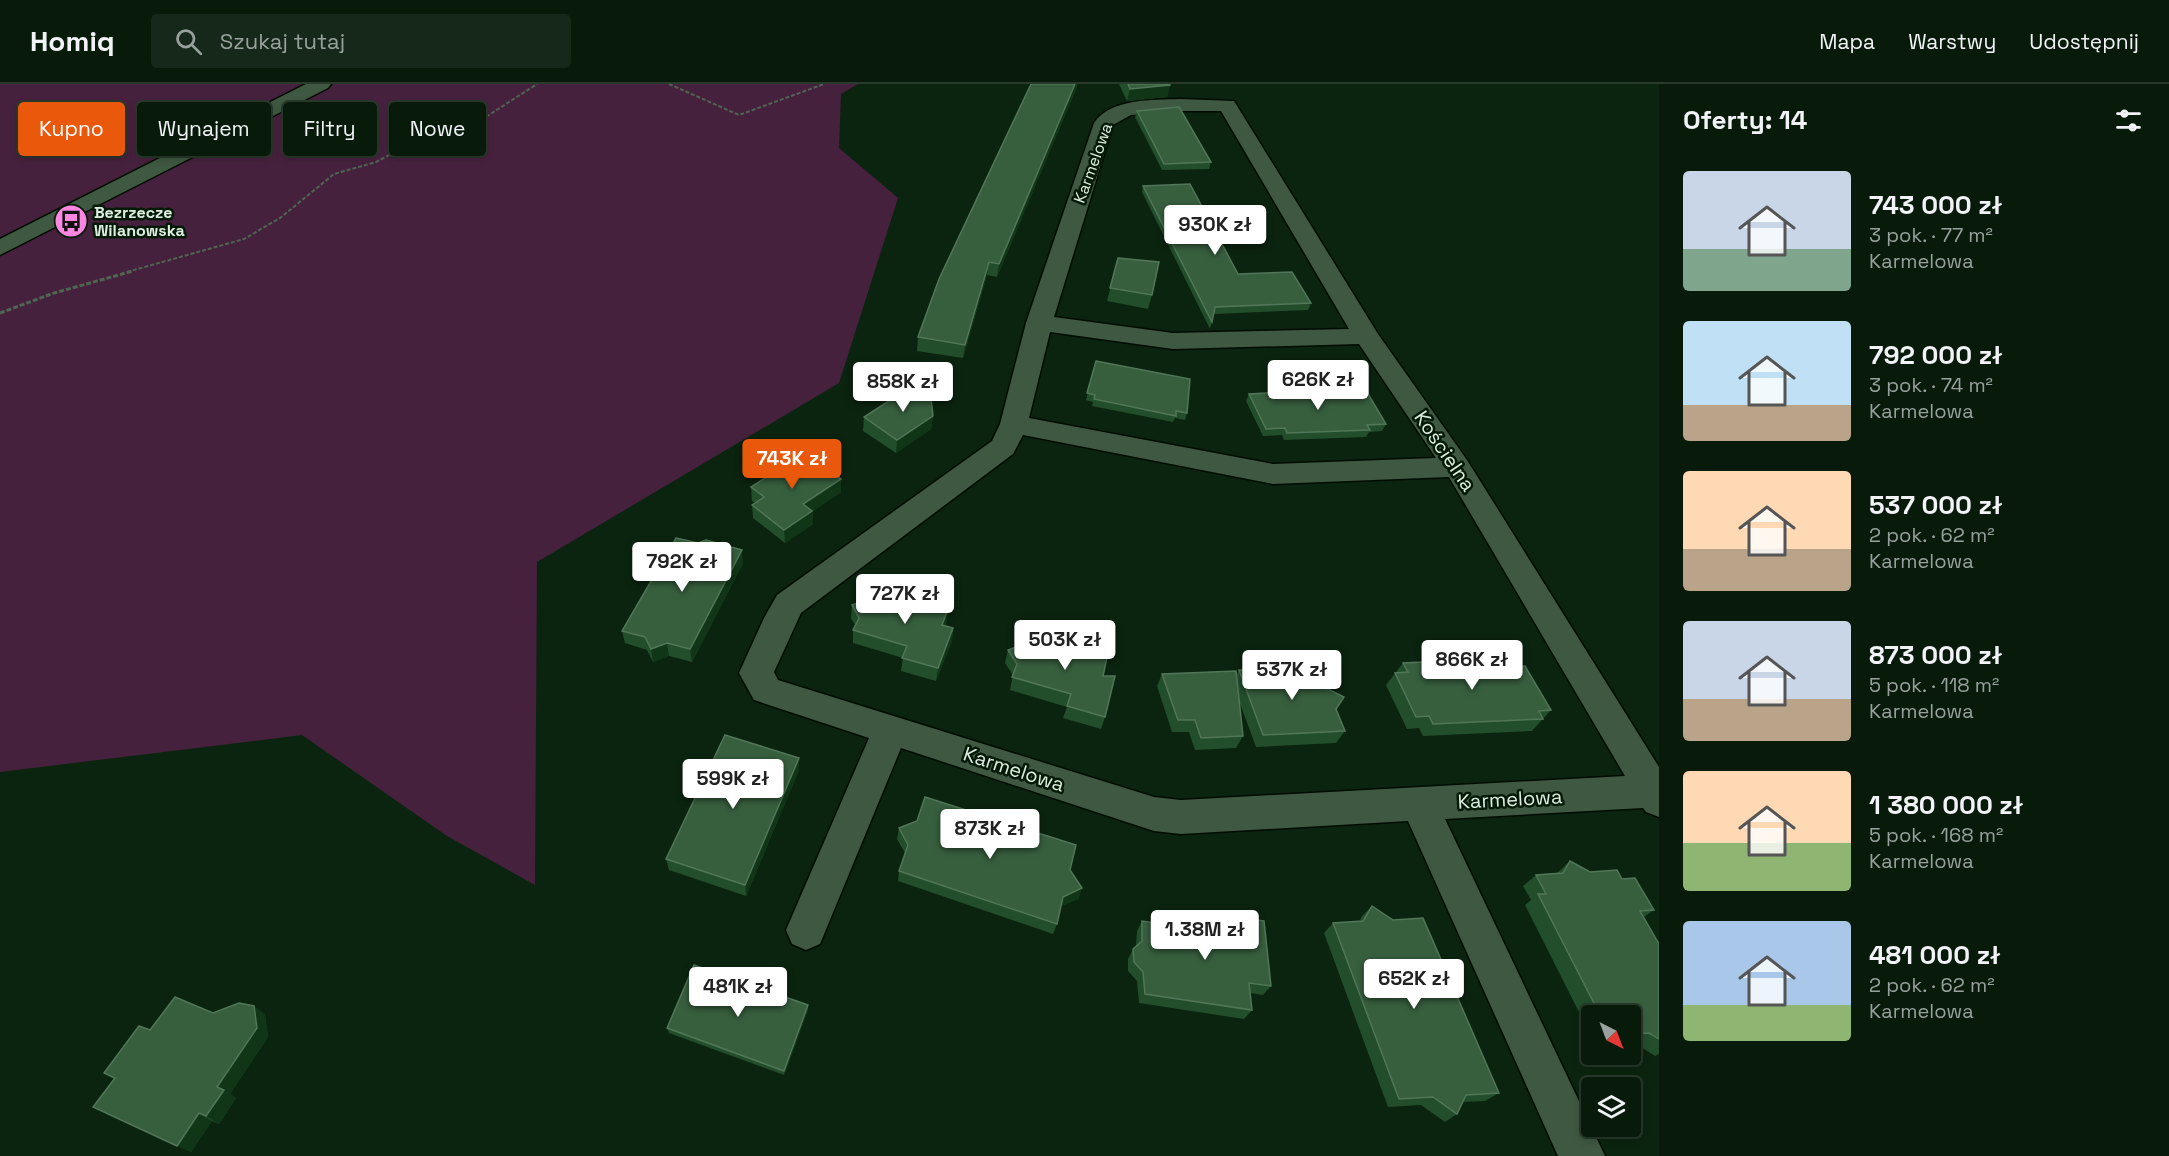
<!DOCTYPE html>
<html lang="pl">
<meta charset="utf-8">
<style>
:root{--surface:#081b0b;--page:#162819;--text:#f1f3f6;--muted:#98a19d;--line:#29392c;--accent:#ea580c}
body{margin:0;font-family:"Space Grotesk",sans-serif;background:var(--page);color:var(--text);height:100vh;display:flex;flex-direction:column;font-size:22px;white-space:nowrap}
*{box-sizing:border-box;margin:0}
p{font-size:20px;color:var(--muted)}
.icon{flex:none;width:33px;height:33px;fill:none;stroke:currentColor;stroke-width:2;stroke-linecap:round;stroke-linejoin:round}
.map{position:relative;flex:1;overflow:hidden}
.drawer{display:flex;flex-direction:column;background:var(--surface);width:510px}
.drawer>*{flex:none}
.top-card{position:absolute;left:18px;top:18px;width:570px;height:54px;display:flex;gap:12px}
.needle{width:39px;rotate:138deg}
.controls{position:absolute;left:1581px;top:921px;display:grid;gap:12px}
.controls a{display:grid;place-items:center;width:60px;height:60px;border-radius:6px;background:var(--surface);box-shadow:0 3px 9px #0003,0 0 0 2px var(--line);font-size:30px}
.price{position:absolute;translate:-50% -51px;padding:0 14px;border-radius:6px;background:#fff;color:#222;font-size:20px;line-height:39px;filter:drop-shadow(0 2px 3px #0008)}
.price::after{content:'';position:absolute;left:50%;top:36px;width:18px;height:14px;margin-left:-9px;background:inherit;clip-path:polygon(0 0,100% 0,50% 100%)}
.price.on{background:var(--accent);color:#fff}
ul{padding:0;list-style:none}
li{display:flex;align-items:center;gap:18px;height:150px;padding:0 24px}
li span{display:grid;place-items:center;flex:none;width:168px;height:120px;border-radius:6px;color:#555}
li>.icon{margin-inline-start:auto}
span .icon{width:72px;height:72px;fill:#fffc;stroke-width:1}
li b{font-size:26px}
h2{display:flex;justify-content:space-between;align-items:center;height:72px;padding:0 24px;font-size:26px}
.chip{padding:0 21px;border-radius:6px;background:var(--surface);box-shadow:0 3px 9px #0003,0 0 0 2px var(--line);font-size:21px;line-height:54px}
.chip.on{background:var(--accent);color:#fff}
header{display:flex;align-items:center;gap:36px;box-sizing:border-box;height:84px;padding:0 30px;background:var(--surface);border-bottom:2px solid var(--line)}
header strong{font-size:28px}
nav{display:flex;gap:33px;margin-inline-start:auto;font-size:21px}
.search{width:420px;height:54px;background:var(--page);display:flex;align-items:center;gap:15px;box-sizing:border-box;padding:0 21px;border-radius:6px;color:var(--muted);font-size:22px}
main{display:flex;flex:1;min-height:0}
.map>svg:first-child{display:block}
</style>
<header>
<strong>Homiq</strong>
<div class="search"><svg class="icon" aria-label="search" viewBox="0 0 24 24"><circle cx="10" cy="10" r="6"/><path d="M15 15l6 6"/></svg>Szukaj tutaj</div>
<nav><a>Mapa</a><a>Warstwy</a><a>Udostępnij</a></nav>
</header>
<main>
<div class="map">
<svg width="1659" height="1072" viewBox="0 0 1659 1072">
<rect width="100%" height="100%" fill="#0b240f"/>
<polygon fill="#46213d" points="0,0 858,0 841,10 839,64 898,114 839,299 537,478 535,801 447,752 302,651 0,688"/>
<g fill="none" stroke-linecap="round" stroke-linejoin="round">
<g stroke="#000c00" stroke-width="3">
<g id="minor">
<polygon points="306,0 331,0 328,4 0,171 0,155"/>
<path d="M 1180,15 L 1234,17 L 1378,250 L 1467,376 L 1659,683 L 1659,733 L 1646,728 L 1643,724 L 1445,735 L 1605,1072 L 1558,1072 L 1408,737 L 1181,750 L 1154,747 L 901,664 L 820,860 L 806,866 L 792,860 L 786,846 L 869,654 L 754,616 L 739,589 L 764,534 L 777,511 L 992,357 L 1000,340 L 1026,239 L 1094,39 C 1111,14 1153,16 1180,15 ZM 1180,27 L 1221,27 L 1349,245 L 1173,249 L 1054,233 L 1113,41 L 1131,31 ZM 1050,248 L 1173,265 L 1359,260 L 1436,374 L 1273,380 L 1029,334 ZM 1023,351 L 1273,400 L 1449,393 L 1625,692 L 1181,716 L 1154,713 L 778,596 L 774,588 L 801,529 L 1013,370 Z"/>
</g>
</g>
<g stroke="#4f6552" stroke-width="2" stroke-dasharray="4 2" stroke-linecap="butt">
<polyline points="669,0 739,31 824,0"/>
<polyline points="127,188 244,155 280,134 334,90 376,78 401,65 478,38 537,0"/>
</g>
<polyline stroke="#4f6552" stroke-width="3" stroke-dasharray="5 2" stroke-linecap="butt" points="0,229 54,209 133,187"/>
<use href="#minor" fill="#3f5841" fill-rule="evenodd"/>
</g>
<g fill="#224e2b">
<polygon points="1047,0 1077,0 1076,5 997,193 987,191 963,274 917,267 918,253"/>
<polygon points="1119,0 1170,0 1170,1 1167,13 1127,17"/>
<polygon points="1137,27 1211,78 1209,85 1162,86 1135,33"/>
<polygon points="1143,102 1238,190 1311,219 1308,226 1214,230 1210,245 1142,108"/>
<polygon points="1118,174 1152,211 1148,225 1107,217"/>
<polygon points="1096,277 1187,329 1185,336 1175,334 1173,338 1092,322 1093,318 1086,316"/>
<polygon points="1249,310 1386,340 1382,347 1369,348 1366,353 1284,356 1282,351 1263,352 1246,317"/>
<polygon points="933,332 931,345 896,369 863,347 864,333"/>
<polygon points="841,395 841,408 813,427 813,440 785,459 753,434 752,421 755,419 752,417 751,403"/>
<polygon points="743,479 692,578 669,572 653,578 647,566 625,559 622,547"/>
<polygon points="852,521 947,537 945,542 953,544 952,557 936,597 901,587 903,574 853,559 853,546 855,541 851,534"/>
<polygon points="1008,566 1103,592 1105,633 1101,645 1063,634 1067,623 1010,606 1013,591 1005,579"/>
<polygon points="1403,579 1551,626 1532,647 1423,652 1419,644 1407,645 1386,601"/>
<polygon points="1239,586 1336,625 1345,647 1336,659 1256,663 1239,617 1243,652 1236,664 1195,666 1189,648 1172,648 1157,602 1162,590 1236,592"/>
<polygon points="799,686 746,812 669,786 666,775"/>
<polygon points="899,744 1070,786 1082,804 1078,815 1061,822 1057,840 1053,850 898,797 899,787 905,769 897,755"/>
<polygon points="1570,777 1590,788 1622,795 1654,826 1644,833 1659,860 1659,970 1655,972 1633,958 1630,958 1630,932 1592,932 1592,937 1584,938 1525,821 1531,816 1523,802 1536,791 1556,790"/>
<polygon points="1372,822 1499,1009 1485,1017 1463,1018 1457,1030 1445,1038 1421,1021 1388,1023 1324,849 1333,839 1359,838 1362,832"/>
<polygon points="1212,830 1271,902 1263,911 1250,909 1252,926 1244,935 1139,919 1137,897 1128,887 1128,875 1133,865 1136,862 1137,847 1142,837 1206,846 1205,840"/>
<polygon points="254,922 265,931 268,953 230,1010 236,1014 219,1040 212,1037 191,1068 93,1023 114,995 104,989 150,946 213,929"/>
<polygon points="808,926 784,991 669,949 667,944"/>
</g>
<g fill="#103617">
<polygon points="1075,0 1077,0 1076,5 997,193 999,180"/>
<polygon points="1170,1 1167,13 1127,17 1130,5"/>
<polygon points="989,178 987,191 963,274 965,261"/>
<polygon points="933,332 931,345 896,369 897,356"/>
<polygon points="841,395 841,408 813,427 813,440 785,459 784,446 803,420"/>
<polygon points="742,466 743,479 692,578 690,565"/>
<polygon points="948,525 947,537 940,553 942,541"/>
<polygon points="953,544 952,557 936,597 938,584"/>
<polygon points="667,559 669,572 653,578 651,565"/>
<polygon points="799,674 799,686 746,812 745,801"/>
<polygon points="1082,804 1078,815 1059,823 1063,813"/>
<polygon points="808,921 808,926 784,991 784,987"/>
<polygon points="254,922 265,931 268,953 230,1010 236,1014 219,1040 206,1032 217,1003"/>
<polygon points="199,1029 212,1037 191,1068 177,1062"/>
</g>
<g fill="#375f3e" stroke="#517658" stroke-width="1.5">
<polygon points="1031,0 1075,0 999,180 989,178 965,261 918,253 939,195"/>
<polygon points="1128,0 1170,0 1170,1 1130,5"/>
<polygon points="1179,23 1211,78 1164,80 1137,27"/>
<polygon points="1190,100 1238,190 1292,188 1311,219 1215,223 1212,238 1143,102"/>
<polygon points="1118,174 1159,178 1152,211 1110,204"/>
<polygon points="1096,277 1190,295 1187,329 1176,327 1176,332 1094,315 1095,311 1087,309"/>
<polygon points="912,302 931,314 933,332 897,356 864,333"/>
<polygon points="1364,303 1386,340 1367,341 1370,346 1287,349 1285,344 1266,345 1249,310 1330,306"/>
<polygon points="804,369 841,395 803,420 812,427 784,446 752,421 764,413 751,403"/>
<polygon points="676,454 698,459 706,456 742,466 690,565 667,559 651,565 645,553 622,547"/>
<polygon points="872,504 948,525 942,541 953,544 938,584 902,574 907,562 853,546 859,534 852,521 867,516"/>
<polygon points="1027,547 1108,569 1103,592 1115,592 1105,633 1067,622 1071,610 1012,593 1017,580 1008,566 1023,560"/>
<polygon points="1507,574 1512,583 1525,582 1551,626 1539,627 1543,635 1433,640 1429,632 1416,633 1395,589 1408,588 1403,579"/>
<polygon points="1317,583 1326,604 1344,613 1336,625 1345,647 1263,651 1239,586"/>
<polygon points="1236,587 1243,652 1201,654 1195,636 1178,636 1162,590"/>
<polygon points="725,651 799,674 745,801 666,775"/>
<polygon points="925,713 1076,761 1070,786 1082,804 1063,813 1057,840 899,787 908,761 899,744 917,737"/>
<polygon points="1570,777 1590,788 1617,786 1622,795 1635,794 1654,826 1640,827 1659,860 1659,955 1649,949 1630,950 1630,932 1609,932 1607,928 1599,929 1538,810 1546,810 1536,791 1563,789"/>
<polygon points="1372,822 1393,836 1423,834 1499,1009 1466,1011 1457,1030 1433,1013 1399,1015 1333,839 1363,837"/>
<polygon points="1212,830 1264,837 1271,902 1249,899 1252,926 1145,910 1143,888 1134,878 1133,865 1142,857 1142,837 1213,847"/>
<polygon points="694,881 808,921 784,987 667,944"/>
<polygon points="175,913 213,929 239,919 254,922 257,944 217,1003 224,1006 206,1032 199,1029 177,1062 93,1023 115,994 104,989 139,942 150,946"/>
</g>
<defs>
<g id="bus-disc" transform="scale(1.725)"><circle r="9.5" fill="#fd86e2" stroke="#031a06"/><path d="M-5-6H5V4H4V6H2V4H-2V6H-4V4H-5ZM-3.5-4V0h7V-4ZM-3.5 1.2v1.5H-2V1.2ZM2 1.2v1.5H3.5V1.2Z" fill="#111"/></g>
</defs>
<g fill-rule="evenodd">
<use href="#bus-disc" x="71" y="137"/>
</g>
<g text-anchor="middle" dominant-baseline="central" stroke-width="5" stroke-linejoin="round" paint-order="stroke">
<g font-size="16" fill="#dfeee0" stroke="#031a06">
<text transform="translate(1093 79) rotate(-70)">Karmelowa</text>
</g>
<g font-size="16" font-weight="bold" fill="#dfeee0" stroke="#031a06" text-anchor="start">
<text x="94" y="128">Bezrzecze<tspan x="94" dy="18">Wilanowska</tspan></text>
</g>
<g font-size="20" fill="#dfeee0" stroke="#031a06">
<text transform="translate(1445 367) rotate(56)">Kościelna</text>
<text transform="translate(1014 685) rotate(18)">Karmelowa</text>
<text transform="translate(1510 715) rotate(-3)">Karmelowa</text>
</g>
</g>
</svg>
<div class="controls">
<a><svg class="needle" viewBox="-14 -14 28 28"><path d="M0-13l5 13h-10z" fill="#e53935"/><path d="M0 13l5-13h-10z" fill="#98a19d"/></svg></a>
<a><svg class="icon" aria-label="layers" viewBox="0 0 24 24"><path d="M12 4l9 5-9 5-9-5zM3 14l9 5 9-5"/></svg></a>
</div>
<b class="price" style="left:1215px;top:172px">930K zł</b>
<b class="price" style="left:1318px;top:327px">626K zł</b>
<b class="price" style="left:903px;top:329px">858K zł</b>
<b class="price on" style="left:792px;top:406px">743K zł</b>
<b class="price" style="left:682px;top:509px">792K zł</b>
<b class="price" style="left:905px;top:541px">727K zł</b>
<b class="price" style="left:1065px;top:587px">503K zł</b>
<b class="price" style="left:1472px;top:607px">866K zł</b>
<b class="price" style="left:1292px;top:617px">537K zł</b>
<b class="price" style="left:733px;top:726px">599K zł</b>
<b class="price" style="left:990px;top:776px">873K zł</b>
<b class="price" style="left:1205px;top:877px">1.38M zł</b>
<b class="price" style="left:1414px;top:926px">652K zł</b>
<b class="price" style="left:738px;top:934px">481K zł</b>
<div class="top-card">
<a class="chip on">Kupno</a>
<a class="chip">Wynajem</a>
<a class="chip">Filtry</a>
<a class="chip">Nowe</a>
</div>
</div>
<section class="drawer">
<h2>Oferty: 14<svg class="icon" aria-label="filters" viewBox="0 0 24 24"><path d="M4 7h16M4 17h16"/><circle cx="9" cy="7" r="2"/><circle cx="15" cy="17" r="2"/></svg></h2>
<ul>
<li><span style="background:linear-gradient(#c9d6e8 65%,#7fa58c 0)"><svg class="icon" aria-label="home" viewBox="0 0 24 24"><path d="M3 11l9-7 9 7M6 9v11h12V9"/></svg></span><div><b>743 000 zł</b><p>3 pok. · 77 m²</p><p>Karmelowa</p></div></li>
<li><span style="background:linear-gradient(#bfe0f5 70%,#b9a48a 0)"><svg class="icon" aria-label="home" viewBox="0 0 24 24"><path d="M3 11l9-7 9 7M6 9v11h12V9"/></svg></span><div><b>792 000 zł</b><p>3 pok. · 74 m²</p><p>Karmelowa</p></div></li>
<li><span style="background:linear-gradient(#ffd9b3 65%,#b9a48a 0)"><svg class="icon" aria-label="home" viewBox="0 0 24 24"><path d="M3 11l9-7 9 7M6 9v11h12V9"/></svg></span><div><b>537 000 zł</b><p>2 pok. · 62 m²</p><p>Karmelowa</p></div></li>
<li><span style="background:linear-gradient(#c9d6e8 65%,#b9a48a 0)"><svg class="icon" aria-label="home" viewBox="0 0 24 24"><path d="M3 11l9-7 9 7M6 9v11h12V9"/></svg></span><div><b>873 000 zł</b><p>5 pok. · 118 m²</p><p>Karmelowa</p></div></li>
<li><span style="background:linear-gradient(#ffd9b3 60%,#8fb573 0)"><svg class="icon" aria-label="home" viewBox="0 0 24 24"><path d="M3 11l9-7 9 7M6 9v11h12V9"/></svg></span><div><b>1 380 000 zł</b><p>5 pok. · 168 m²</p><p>Karmelowa</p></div></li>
<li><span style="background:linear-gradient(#a9c7e8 70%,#8fb573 0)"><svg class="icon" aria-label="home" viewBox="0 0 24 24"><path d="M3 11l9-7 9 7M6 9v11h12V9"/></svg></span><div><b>481 000 zł</b><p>2 pok. · 62 m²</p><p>Karmelowa</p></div></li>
</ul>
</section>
</main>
